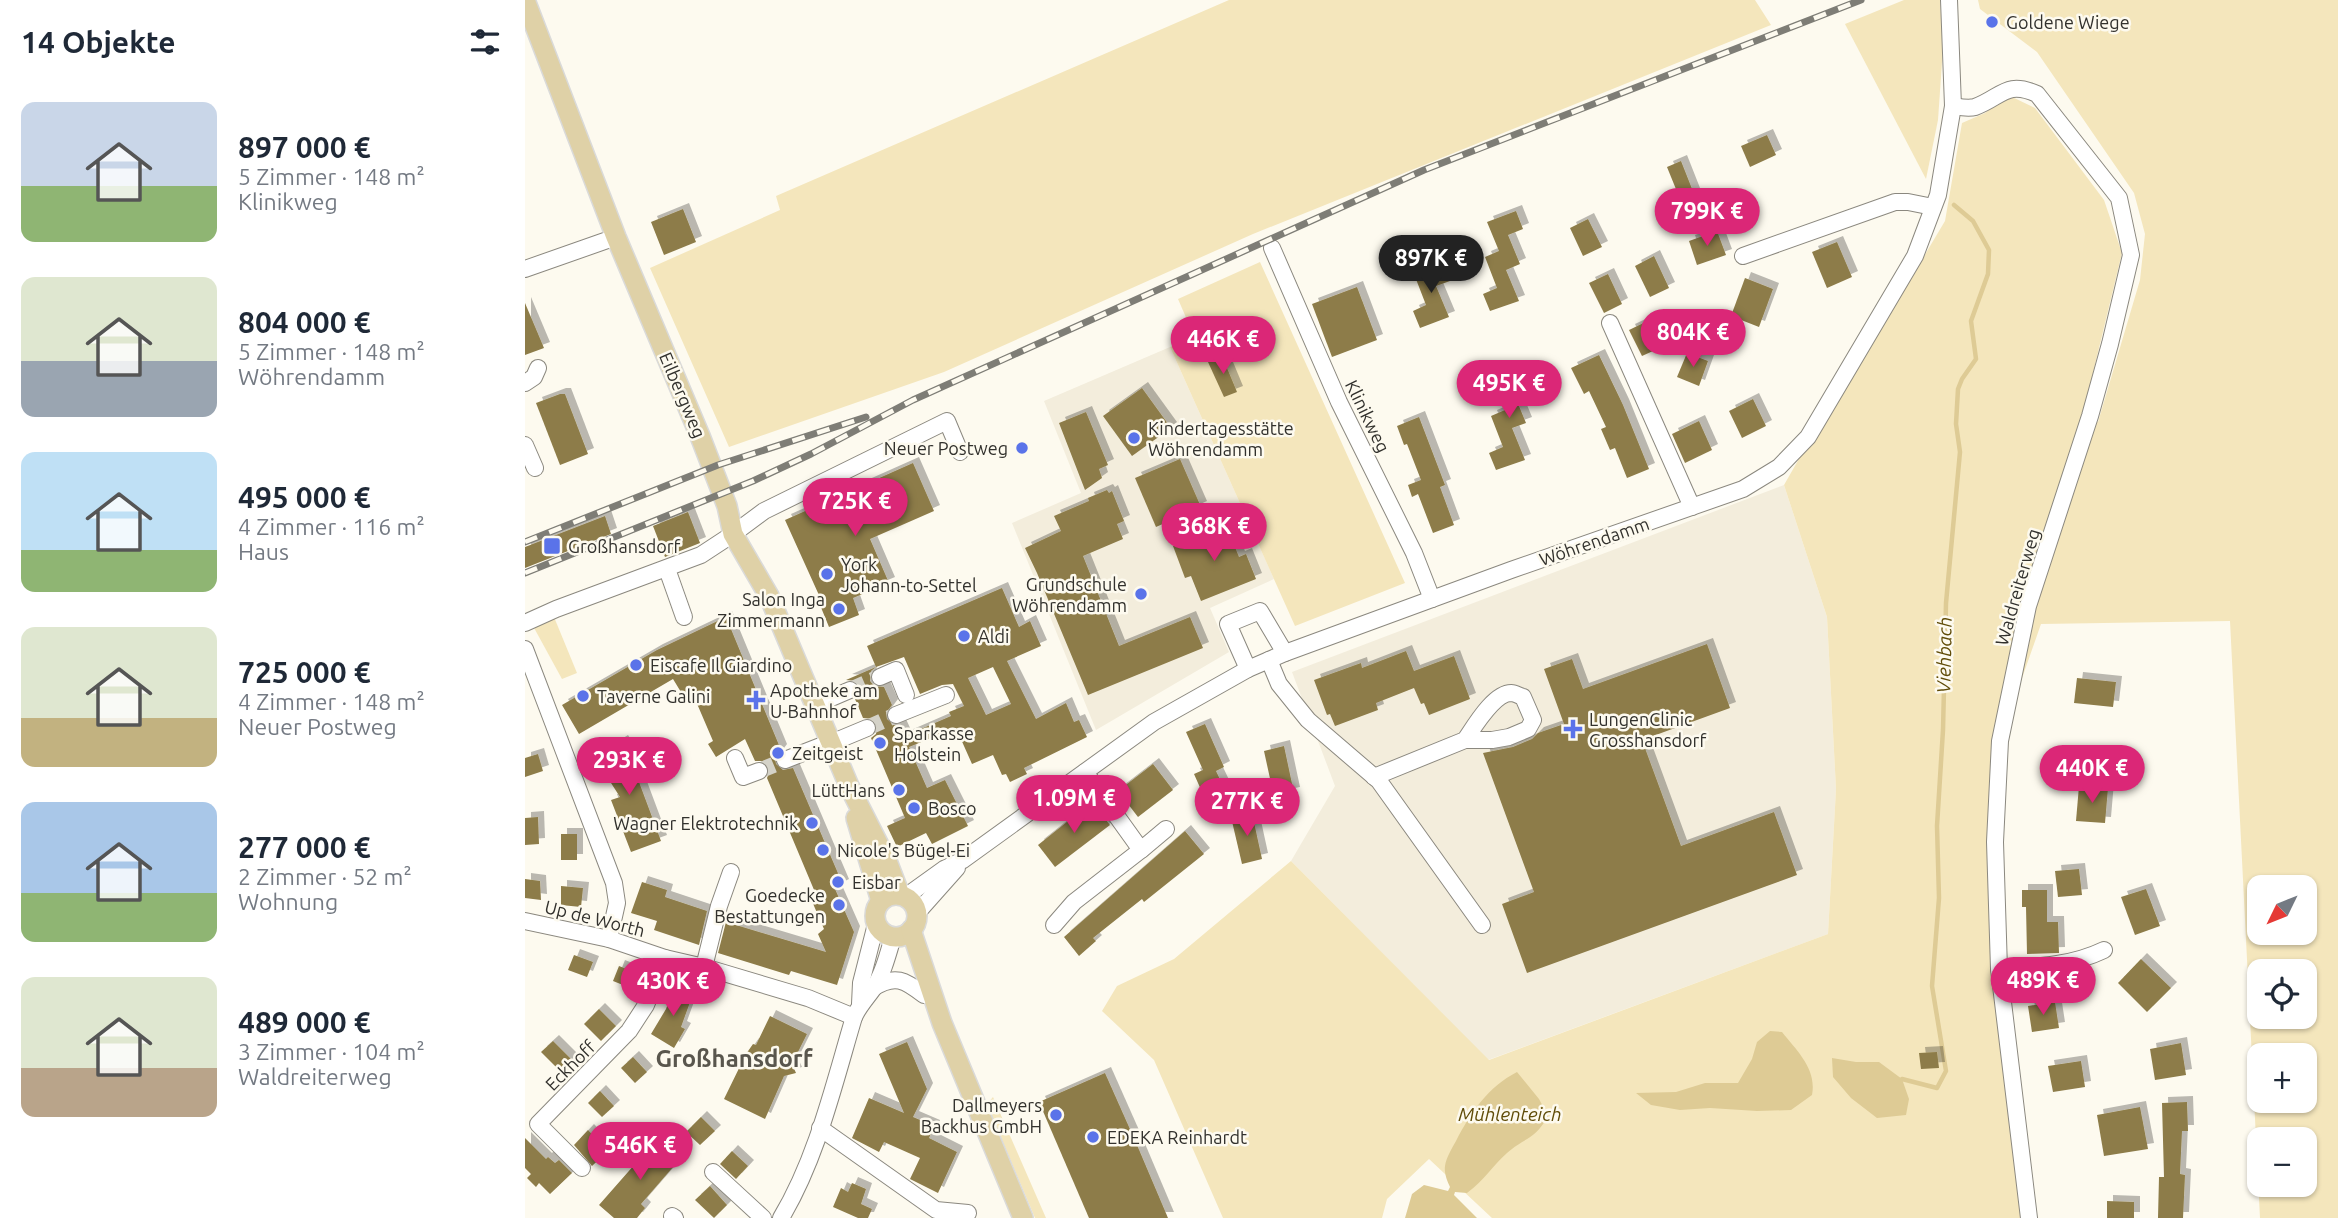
<!DOCTYPE html>
<html lang="de">
<meta charset="utf-8">
<style>
:root{--surface:#fff;--page:#f2f2f3;--text:#1f2937;--muted:#747a83;--accent:#db2777}
body{margin:0;font-family:Ubuntu,sans-serif;background:var(--page);color:var(--text);height:100vh;display:flex;flex-direction:column;font-size:26px;white-space:nowrap}
*{box-sizing:border-box;margin:0}
p{font-size:23px;color:var(--muted)}
.icon{flex:none;width:38px;height:38px;fill:none;stroke:currentColor;stroke-width:2;stroke-linecap:round;stroke-linejoin:round}
.map{position:relative;flex:1;overflow:hidden}
.side{display:flex;flex-direction:column;background:var(--surface);width:525px}
.side>*{flex:none}
.needle{width:46px;rotate:227deg}
.buttons{position:absolute;left:1722px;top:875px;display:grid;gap:14px}
.buttons a{display:grid;place-items:center;width:70px;height:70px;border-radius:14px;background:var(--surface);box-shadow:0 2px 5px #0004;font-size:35px}
.price{position:absolute;translate:-50% -60px;padding:0 16px;border-radius:24px;background:var(--accent);color:#fff;font-size:23px;line-height:46px;filter:drop-shadow(0 2px 4px #0008)}
.price::after{content:'';position:absolute;left:50%;top:42px;width:21px;height:16px;margin-left:-10px;background:inherit;clip-path:polygon(0 0,100% 0,50% 100%)}
.price.selected{background:#222;color:#fff}
ul{padding:0;list-style:none}
li{display:flex;align-items:center;gap:21px;height:175px;padding:0 21px}
li span{display:grid;place-items:center;flex:none;width:196px;height:140px;border-radius:14px;color:#555}
li>.icon{margin-inline-start:auto}
span .icon{width:84px;height:84px;fill:#fffc;stroke-width:1}
li b{font-size:30px}
h2{display:flex;justify-content:space-between;align-items:center;height:84px;padding:0 21px;font-size:30px}
main{display:flex;flex:1;min-height:0}
.map>svg:first-child{display:block}
</style>
<main>
<section class="side">
<h2>14 Objekte<svg class="icon" aria-label="filters" viewBox="0 0 24 24"><path d="M4 7h16M4 17h16"/><circle cx="9" cy="7" r="2"/><circle cx="15" cy="17" r="2"/></svg></h2>
<ul>
<li><span style="background:linear-gradient(#c9d6e8 60%,#8fb573 0)"><svg class="icon" aria-label="home" viewBox="0 0 24 24"><path d="M3 11l9-7 9 7M6 9v11h12V9"/></svg></span><div><b>897 000 €</b><p>5 Zimmer · 148 m²</p><p>Klinikweg</p></div></li>
<li><span style="background:linear-gradient(#dfe7d0 60%,#9aa5b1 0)"><svg class="icon" aria-label="home" viewBox="0 0 24 24"><path d="M3 11l9-7 9 7M6 9v11h12V9"/></svg></span><div><b>804 000 €</b><p>5 Zimmer · 148 m²</p><p>Wöhrendamm</p></div></li>
<li><span style="background:linear-gradient(#bfe0f5 70%,#8fb573 0)"><svg class="icon" aria-label="home" viewBox="0 0 24 24"><path d="M3 11l9-7 9 7M6 9v11h12V9"/></svg></span><div><b>495 000 €</b><p>4 Zimmer · 116 m²</p><p>Haus</p></div></li>
<li><span style="background:linear-gradient(#dfe7d0 65%,#c2b280 0)"><svg class="icon" aria-label="home" viewBox="0 0 24 24"><path d="M3 11l9-7 9 7M6 9v11h12V9"/></svg></span><div><b>725 000 €</b><p>4 Zimmer · 148 m²</p><p>Neuer Postweg</p></div></li>
<li><span style="background:linear-gradient(#a9c7e8 65%,#8fb573 0)"><svg class="icon" aria-label="home" viewBox="0 0 24 24"><path d="M3 11l9-7 9 7M6 9v11h12V9"/></svg></span><div><b>277 000 €</b><p>2 Zimmer · 52 m²</p><p>Wohnung</p></div></li>
<li><span style="background:linear-gradient(#dfe7d0 65%,#b9a48a 0)"><svg class="icon" aria-label="home" viewBox="0 0 24 24"><path d="M3 11l9-7 9 7M6 9v11h12V9"/></svg></span><div><b>489 000 €</b><p>3 Zimmer · 104 m²</p><p>Waldreiterweg</p></div></li>
</ul>
</section>
<div class="map">
<svg width="1813" height="1218" viewBox="0 0 1813 1218">
<defs>
<filter id="shadow"><feDropShadow dx="6" dy="-6" stdDeviation="0" flood-color="#0004"/></filter>
</defs>
<rect width="100%" height="100%" fill="#fdfaef"/>
<g fill="#f3eddc">
<polygon points="645,347 749,579 685,608 704,652 571,730 487,523 556,493 519,401"/>
<polygon points="1259,485 1302,617 1311,789 1303,934 963,1060 766,861 810,786 767,672"/>
</g>
<g fill="#f4e6bc" fill-rule="evenodd">
<polygon points="704,0 1230,0 1246,25 728,234 419,372 204,447 125,268 255,210 251,196"/>
<polygon points="1379,0 1415,0 1418,48 1413,120 1401,179 1320,24"/>
<path d="M 1453,0 L 1813,0 L 1813,1218 L 1735,1218 L 1705,621 L 1516,624 L 1475,741 L 1470,842 L 1504,1218 L 967,1218 L 904,1159 L 862,1199 L 857,1218 L 698,1218 L 629,1060 L 577,1011 L 592,986 L 649,959 L 766,861 L 964,1060 L 1303,934 L 1311,789 L 1302,617 L 1259,485 L 1275,457 L 1296,429 L 1420,221 L 1437,123 L 1460,113 L 1483,95 L 1510,108 L 1579,200 L 1597,253 L 1559,410 L 1573,422 L 1615,280 L 1620,234 L 1609,193 L 1512,52 L 1455,9 ZM 1734,887 L 1780,887 L 1780,933 L 1734,933 ZM 1734,971 L 1780,971 L 1780,1017 L 1734,1017 ZM 1734,1055 L 1780,1055 L 1780,1101 L 1734,1101 ZM 1734,1139 L 1780,1139 L 1780,1185 L 1734,1185 Z"/>
<polygon points="735,262 880,583 770,626 645,347 669,336 653,299"/>
<polygon points="29,617 52,673 37,679 8,626"/>
<polygon points="468,1097 521,1218 510,1218 462,1104"/>
</g>
<g fill="#decb95">
<path d="M 1245,1031 L 1257,1032 C 1272,1051 1292,1069 1287,1095 L 1266,1110 L 1232,1111 L 1185,1108 L 1155,1110 L 1126,1105 L 1111,1093 L 1151,1092 L 1180,1083 L 1213,1083 L 1227,1059 L 1232,1042 Z"/>
<polygon points="1307,1058 1331,1062 1354,1062 1377,1079 1384,1099 1381,1115 1352,1118 1326,1098 1308,1077"/>
<path d="M 992,1072 L 1014,1099 L 1023,1116 C 1010,1140 1000,1137 982,1153 C 967,1166 960,1180 942,1193 L 930,1192 L 929,1195 L 952,1218 L 880,1218 L 887,1194 L 899,1185 L 923,1191 L 925,1187 C 922,1181 919,1173 920,1166 C 921,1158 927,1148 931,1141 C 946,1112 963,1087 992,1072 Z"/>
</g>
<g fill="none" stroke-linecap="round" stroke-linejoin="round">
<polyline stroke="#decb95" stroke-width="4.5" points="1377,1079 1412,1088 1421,1071 1407,986 1414,898 1412,826 1418,730 1421,603 1435,452 1431,424 1433,389 1437,379 1451,359 1446,321 1463,274 1464,250 1448,221 1429,205"/>
</g>
<g fill="#8d7c48" fill-rule="evenodd" filter="url(#shadow)">
<polygon points="1242,135 1251,155 1225,167 1216,146"/>
<polygon points="1156,161 1173,204 1159,209 1142,167"/>
<polygon points="158,209 171,242 139,255 126,222"/>
<polygon points="991,211 998,229 983,235 995,264 981,270 994,301 965,311 958,294 972,288 960,257 974,251 962,222"/>
<polygon points="1063,219 1077,247 1058,256 1045,228"/>
<polygon points="1192,231 1201,255 1172,265 1164,241"/>
<polygon points="1312,242 1327,277 1302,288 1287,252"/>
<polygon points="1129,256 1144,288 1125,297 1110,266"/>
<polygon points="917,262 925,281 911,286 924,317 895,328 888,311 901,305 889,274"/>
<polygon points="1083,274 1097,304 1079,313 1064,283"/>
<polygon points="1220,278 1248,289 1234,327 1206,316"/>
<polygon points="832,287 852,340 807,357 787,304"/>
<polygon points="0,303 19,348 0,355"/>
<polygon points="1127,319 1139,346 1117,356 1104,330"/>
<polygon points="1162,353 1183,361 1174,386 1152,377"/>
<polygon points="1074,355 1098,405 1124,469 1102,478 1090,448 1085,450 1076,429 1081,427 1064,391 1059,394 1046,368"/>
<polygon points="697,356 712,392 699,397 683,362"/>
<polygon points="996,370 1004,388 989,394 1001,423 987,428 1000,460 971,470 964,453 978,447 966,416 980,410 968,381"/>
<polygon points="617,388 646,428 607,456 578,416"/>
<polygon points="35,394 40,394 63,454 35,465 11,403"/>
<polygon points="1228,399 1241,426 1217,438 1204,411"/>
<polygon points="561,412 583,465 574,469 577,478 560,490 534,423"/>
<polygon points="894,417 920,485 915,487 929,525 908,533 893,494 887,497 883,485 896,480 882,444 879,445 872,426"/>
<polygon points="1174,421 1187,450 1160,463 1147,434"/>
<polygon points="655,459 676,507 631,527 610,478"/>
<polygon points="388,463 409,511 345,539 364,583 328,598 334,615 304,627 295,605 298,604 260,520"/>
<polygon points="582,490 584,493 587,491 599,521 592,524 598,539 558,556 594,646 665,617 678,648 563,695 512,573 500,548 536,531 529,516 564,501 563,498"/>
<polygon points="163,512 175,543 140,557 128,526"/>
<polygon points="80,516 86,534 0,568 0,547"/>
<polygon points="701,525 714,557 721,554 731,579 676,601 666,576 660,578 648,546"/>
<path d="M 477,588 L 494,627 L 505,621 L 516,646 L 482,661 L 511,719 L 541,703 L 549,722 L 554,720 L 562,737 L 499,768 L 502,774 L 485,782 L 481,774 L 477,775 L 468,755 L 447,764 L 431,728 L 384,747 L 402,788 L 420,780 L 443,826 L 407,844 L 401,833 L 372,847 L 362,826 L 380,818 L 346,738 L 351,734 L 352,725 L 348,719 L 338,718 L 330,699 L 334,696 L 335,687 L 331,681 L 321,680 L 351,667 L 346,671 L 345,681 L 349,686 L 359,687 L 367,705 L 361,713 L 362,719 L 369,725 L 375,725 L 380,736 L 426,716 L 424,712 L 439,706 L 428,684 L 417,685 L 395,694 L 379,657 L 351,667 L 342,646 ZM 468,667 L 486,704 L 461,715 L 443,678 Z"/>
<polygon points="201,617 256,750 250,758 251,764 258,770 268,768 318,885 310,889 329,932 312,985 266,971 264,975 193,953 201,922 301,952 293,934 299,929 286,899 292,897 242,778 244,773 244,767 236,761 230,761 220,739 191,757 183,744 188,741 167,692 159,697 148,679 54,734 37,705 132,650"/>
<polygon points="1182,644 1205,708 1117,740 1156,846 1249,812 1272,875 1002,973 977,904 1009,892 958,753 988,747 1007,739 1013,733 1039,724 1019,669 1047,659 1058,689"/>
<polygon points="881,651 889,671 929,656 945,699 904,715 899,703 896,704 889,688 851,703 853,710 810,726 805,714 802,715 789,680 836,663 837,668"/>
<polygon points="1552,678 1591,682 1588,707 1549,703"/>
<polygon points="680,724 699,767 691,771 701,792 681,801 669,774 678,770 661,732"/>
<polygon points="97,741 116,770 111,774 136,841 106,852 86,800 95,797 70,758"/>
<polygon points="759,746 769,793 749,797 739,751"/>
<polygon points="13,754 18,771 0,777 0,758"/>
<polygon points="628,764 648,790 613,817 593,791"/>
<polygon points="1554,786 1583,788 1580,823 1551,821"/>
<polygon points="567,802 585,825 530,867 513,845"/>
<polygon points="727,813 737,859 717,864 706,817"/>
<polygon points="13,817 14,844 0,845 0,818"/>
<polygon points="660,831 679,854 619,902 617,899 568,938 571,941 554,956 539,937"/>
<rect x="36" y="834" width="16" height="26"/>
<polygon points="1554,869 1557,895 1533,897 1530,871"/>
<polygon points="0,879 15,881 16,900 0,898"/>
<polygon points="117,882 142,890 140,897 182,911 174,945 129,930 132,921 106,913"/>
<polygon points="36,886 58,888 56,907 36,905"/>
<polygon points="1621,889 1635,926 1610,935 1596,897"/>
<polygon points="1497,890 1522,890 1522,922 1533,922 1534,953 1502,954 1501,907 1497,907"/>
<polygon points="49,955 68,962 62,977 43,970"/>
<polygon points="1616,959 1646,988 1622,1012 1593,983"/>
<polygon points="94,966 114,974 108,989 88,981"/>
<polygon points="149,987 168,994 156,1027 160,1029 149,1048 126,1034 141,1009"/>
<polygon points="1530,1002 1534,1028 1507,1032 1503,1006"/>
<polygon points="74,1009 91,1026 76,1041 59,1024"/>
<polygon points="245,1016 282,1034 267,1064 271,1073 259,1076 240,1119 199,1099 221,1054 228,1044 231,1045"/>
<polygon points="28,1041 51,1064 40,1076 16,1052"/>
<polygon points="382,1042 402,1089 388,1117 409,1126 404,1138 432,1152 413,1193 385,1179 395,1158 359,1142 354,1152 327,1138 344,1098 379,1113 354,1054"/>
<polygon points="1656,1043 1661,1075 1630,1080 1625,1049"/>
<polygon points="1412,1052 1414,1068 1396,1069 1394,1053"/>
<polygon points="108,1057 122,1072 110,1083 96,1068"/>
<polygon points="1556,1061 1560,1087 1528,1092 1523,1066"/>
<polygon points="580,1073 612,1145 643,1218 564,1218 514,1102"/>
<polygon points="75,1091 89,1106 77,1117 63,1103"/>
<polygon points="1662,1102 1663,1131 1657,1131 1655,1174 1660,1175 1658,1218 1633,1218 1634,1177 1639,1177 1637,1103"/>
<polygon points="1615,1107 1623,1149 1579,1156 1572,1115"/>
<polygon points="176,1117 190,1131 175,1145 161,1132"/>
<polygon points="63,1130 83,1151 67,1166 49,1145"/>
<polygon points="0,1138 21,1159 23,1157 30,1163 34,1160 47,1173 25,1194 14,1183 11,1187 2,1178 6,1174 0,1168"/>
<polygon points="132,1139 155,1159 116,1204 120,1208 112,1218 89,1218 74,1205"/>
<polygon points="207,1151 223,1166 211,1179 195,1164"/>
<polygon points="327,1183 341,1189 336,1204 347,1209 343,1218 333,1218 308,1207 316,1188 323,1192"/>
<polygon points="185,1186 202,1205 189,1218 170,1200"/>
<polygon points="1582,1201 1609,1202 1609,1218 1582,1218"/>
</g>
<g fill="none" stroke-linecap="round" stroke-linejoin="round">
<g stroke="#d4d2c8" stroke-width="16" stroke-dasharray="16 8" stroke-linecap="butt">
<polyline points="325,690 355,677"/>
<polyline points="342,728 371,715"/>
<polyline points="234,771 260,760"/>
</g>
<g stroke="#8b887f" stroke-width="18">
<g id="minor">
<path d="M 1428,106 C 1434,107 1443,109 1450,107 C 1477,97 1481,80 1512,94 L 1594,198 L 1606,255 L 1585,344 L 1565,416 L 1503,606 L 1475,741 L 1470,842 L 1474,969 L 1504,1218"/>
<polyline points="747,248 814,402 889,553 907,599"/>
<polyline points="1218,256 1370,202 1383,202 1408,207"/>
<polyline points="0,269 91,237"/>
<polyline points="1085,323 1167,507"/>
<polyline points="0,383 9,377 13,368"/>
<polyline points="0,445 10,468"/>
<polyline points="142,569 159,617"/>
<polyline points="0,623 31,609 176,555 208,534 239,511 422,421 435,452"/>
<polyline points="0,649 89,883 92,903 84,939"/>
<polyline points="744,660 754,684 783,720 854,781 957,925"/>
<polyline points="723,669 703,624 735,611 760,653"/>
<polyline points="355,677 371,670 381,695"/>
<polyline points="290,705 325,690"/>
<polyline points="371,715 421,695"/>
<polyline points="306,743 342,728"/>
<polyline points="210,758 218,777 234,771"/>
<polyline points="260,760 306,742"/>
<polyline points="560,772 616,850 641,829"/>
<path d="M 849,777 L 940,740 L 967,740 L 984,737 L 1003,729 L 1008,720 L 998,697 C 997,697 989,693 987,693 C 969,692 949,727 940,740"/>
<polyline points="380,897 419,869 438,860 629,722 723,669 760,653 986,570 1218,489 1254,467 1283,437 1390,256 1413,195 1428,106 1424,0"/>
<polyline points="392,913 432,868"/>
<polyline points="0,921 84,939 140,958 179,967 283,998 329,1017"/>
<polyline points="529,925 549,902 616,850"/>
<polyline points="179,967 194,906 206,872"/>
<path d="M 1474,969 C 1510,967 1546,966 1579,950"/>
<path d="M 348,988 C 370,974 380,980 399,995"/>
<polyline points="335,1004 336,983 351,924"/>
<polyline points="295,1128 411,1210 443,1213"/>
<polyline points="57,1168 13,1124 104,1031 121,1005 140,958"/>
<polyline points="188,1172 238,1218"/>
<polyline points="147,1216 150,1218"/>
<path d="M 256,1218 C 292,1158 309,1084 329,1017 C 334,1006 341,999 348,989 C 358,974 363,954 368,937"/>
</g>
</g>
<g stroke="#dadad9" stroke-width="22">
<g id="major">
<polyline points="0,0 91,237 175,436 202,506 208,534 244,596 324,786 362,861 375,895"/>
<polyline points="331,818 356,901"/>
<circle cx="371" cy="916" r="21"/>
<polyline points="386,930 417,1023 498,1218"/>
</g>
</g>
<use href="#minor" stroke="#fff" stroke-width="16"/>
<use href="#major" stroke="#dfd1a7" stroke-width="19"/>
<g stroke="#7e7d76" stroke-width="7">
<g id="rail">
<polyline points="0,542 193,465 341,417"/>
<polyline points="0,573 228,481 286,454 388,400 899,170 1336,0"/>
</g>
</g>
<use href="#rail" stroke="#fdfaef" stroke-width="4.5" stroke-dasharray="13" stroke-linecap="butt"/>
</g>
<g fill="#5a73e9" stroke="#fdfaef" stroke-width="2.5">
<circle cx="1467" cy="22" r="7"/>
<circle cx="609" cy="438" r="7"/>
<circle cx="497" cy="448" r="7"/>
<rect x="18" y="537" width="18" height="18" rx="3.5"/>
<circle cx="302" cy="574" r="7"/>
<circle cx="616" cy="594" r="7"/>
<circle cx="314" cy="609" r="7"/>
<circle cx="439" cy="636" r="7"/>
<circle cx="111" cy="665" r="7"/>
<circle cx="58" cy="696" r="7"/>
<path d="M227.5 689.5h7v7h7v7h-7v7h-7v-7h-7v-7h7z"/>
<path d="M1044.5 718.5h7v7h7v7h-7v7h-7v-7h-7v-7h7z"/>
<circle cx="355" cy="743" r="7"/>
<circle cx="253" cy="753" r="7"/>
<circle cx="374" cy="790" r="7"/>
<circle cx="389" cy="808" r="7"/>
<circle cx="287" cy="823" r="7"/>
<circle cx="298" cy="850" r="7"/>
<circle cx="313" cy="882" r="7"/>
<circle cx="314" cy="905" r="7"/>
<circle cx="531" cy="1115" r="7"/>
<circle cx="568" cy="1137" r="7"/>
</g>
<g text-anchor="middle" dominant-baseline="central" stroke-width="5" stroke-linejoin="round" paint-order="stroke">
<g font-size="18" fill="#32312d" stroke="#fdfaef" text-anchor="start">
<text x="1481" y="22">Goldene Wiege</text>
<text x="623" y="428">Kindertagesstätte<tspan x="623" dy="21">Wöhrendamm</tspan></text>
<text x="483" y="448" text-anchor="end">Neuer Postweg</text>
<text x="43" y="546">Großhansdorf</text>
<text x="316" y="564">York<tspan x="316" dy="21">Johann-to-Settel</tspan></text>
<text x="602" y="584" text-anchor="end">Grundschule<tspan x="602" dy="21">Wöhrendamm</tspan></text>
<text x="300" y="599" text-anchor="end">Salon Inga<tspan x="300" dy="21">Zimmermann</tspan></text>
<text x="453" y="636">Aldi</text>
<text x="125" y="665">Eiscafe Il Giardino</text>
<text x="245" y="690">Apotheke am<tspan x="245" dy="21">U-Bahnhof</tspan></text>
<text x="72" y="696">Taverne Galini</text>
<text x="1064" y="719">LungenClinic<tspan x="1064" dy="21">Grosshansdorf</tspan></text>
<text x="369" y="733">Sparkasse<tspan x="369" dy="21">Holstein</tspan></text>
<text x="267" y="753">Zeitgeist</text>
<text x="360" y="790" text-anchor="end">LüttHans</text>
<text x="403" y="808">Bosco</text>
<text x="273" y="823" text-anchor="end">Wagner Elektrotechnik</text>
<text x="312" y="850">Nicole's Bügel-Ei</text>
<text x="327" y="882">Eisbar</text>
<text x="300" y="895" text-anchor="end">Goedecke<tspan x="300" dy="21">Bestattungen</tspan></text>
<text x="517" y="1105" text-anchor="end">Dallmeyers<tspan x="517" dy="21">Backhus GmbH</tspan></text>
<text x="582" y="1137">EDEKA Reinhardt</text>
</g>
<g font-size="18" fill="#32312d" stroke="#fdfaef">
<text transform="translate(158 395) rotate(67)">Eilbergweg</text>
<text transform="translate(843 416) rotate(64)">Klinikweg</text>
<text transform="translate(1069 541) rotate(-19)">Wöhrendamm</text>
<text transform="translate(1492 587) rotate(-74)">Waldreiterweg</text>
<text transform="translate(70 918) rotate(14)">Up de Worth</text>
<text transform="translate(45 1065) rotate(-45)">Eckhoff</text>
</g>
<g font-size="19" font-style="italic" fill="#604c08" stroke="#fdfaef">
<text transform="translate(1419 655) rotate(-89)">Viehbach</text>
<text x="985" y="1114">Mühlenteich</text>
</g>
<g font-size="24" font-weight="bold" fill="#59564d" stroke="#fdfaef">
<text x="209" y="1058">Großhansdorf</text>
</g>
</g>
</svg>
<div class="buttons">
<a><svg class="needle" viewBox="-14 -14 28 28"><path d="M0-13l5 13h-10z" fill="#e53935"/><path d="M0 13l5-13h-10z" fill="#747a83"/></svg></a>
<a><svg class="icon" aria-label="locate" viewBox="0 0 24 24"><circle cx="12" cy="12" r="6"/><path d="M12 2v4M12 18v4M2 12h4M18 12h4"/></svg></a>
<a>+</a>
<a>−</a>
</div>
<b class="price" style="left:1182px;top:248px">799K €</b>
<b class="price selected" style="left:906px;top:295px">897K €</b>
<b class="price" style="left:1168px;top:369px">804K €</b>
<b class="price" style="left:698px;top:376px">446K €</b>
<b class="price" style="left:984px;top:420px">495K €</b>
<b class="price" style="left:330px;top:538px">725K €</b>
<b class="price" style="left:689px;top:563px">368K €</b>
<b class="price" style="left:104px;top:797px">293K €</b>
<b class="price" style="left:1567px;top:805px">440K €</b>
<b class="price" style="left:549px;top:835px">1.09M €</b>
<b class="price" style="left:722px;top:838px">277K €</b>
<b class="price" style="left:1518px;top:1017px">489K €</b>
<b class="price" style="left:148px;top:1018px">430K €</b>
<b class="price" style="left:115px;top:1182px">546K €</b>
</div>
</main>
